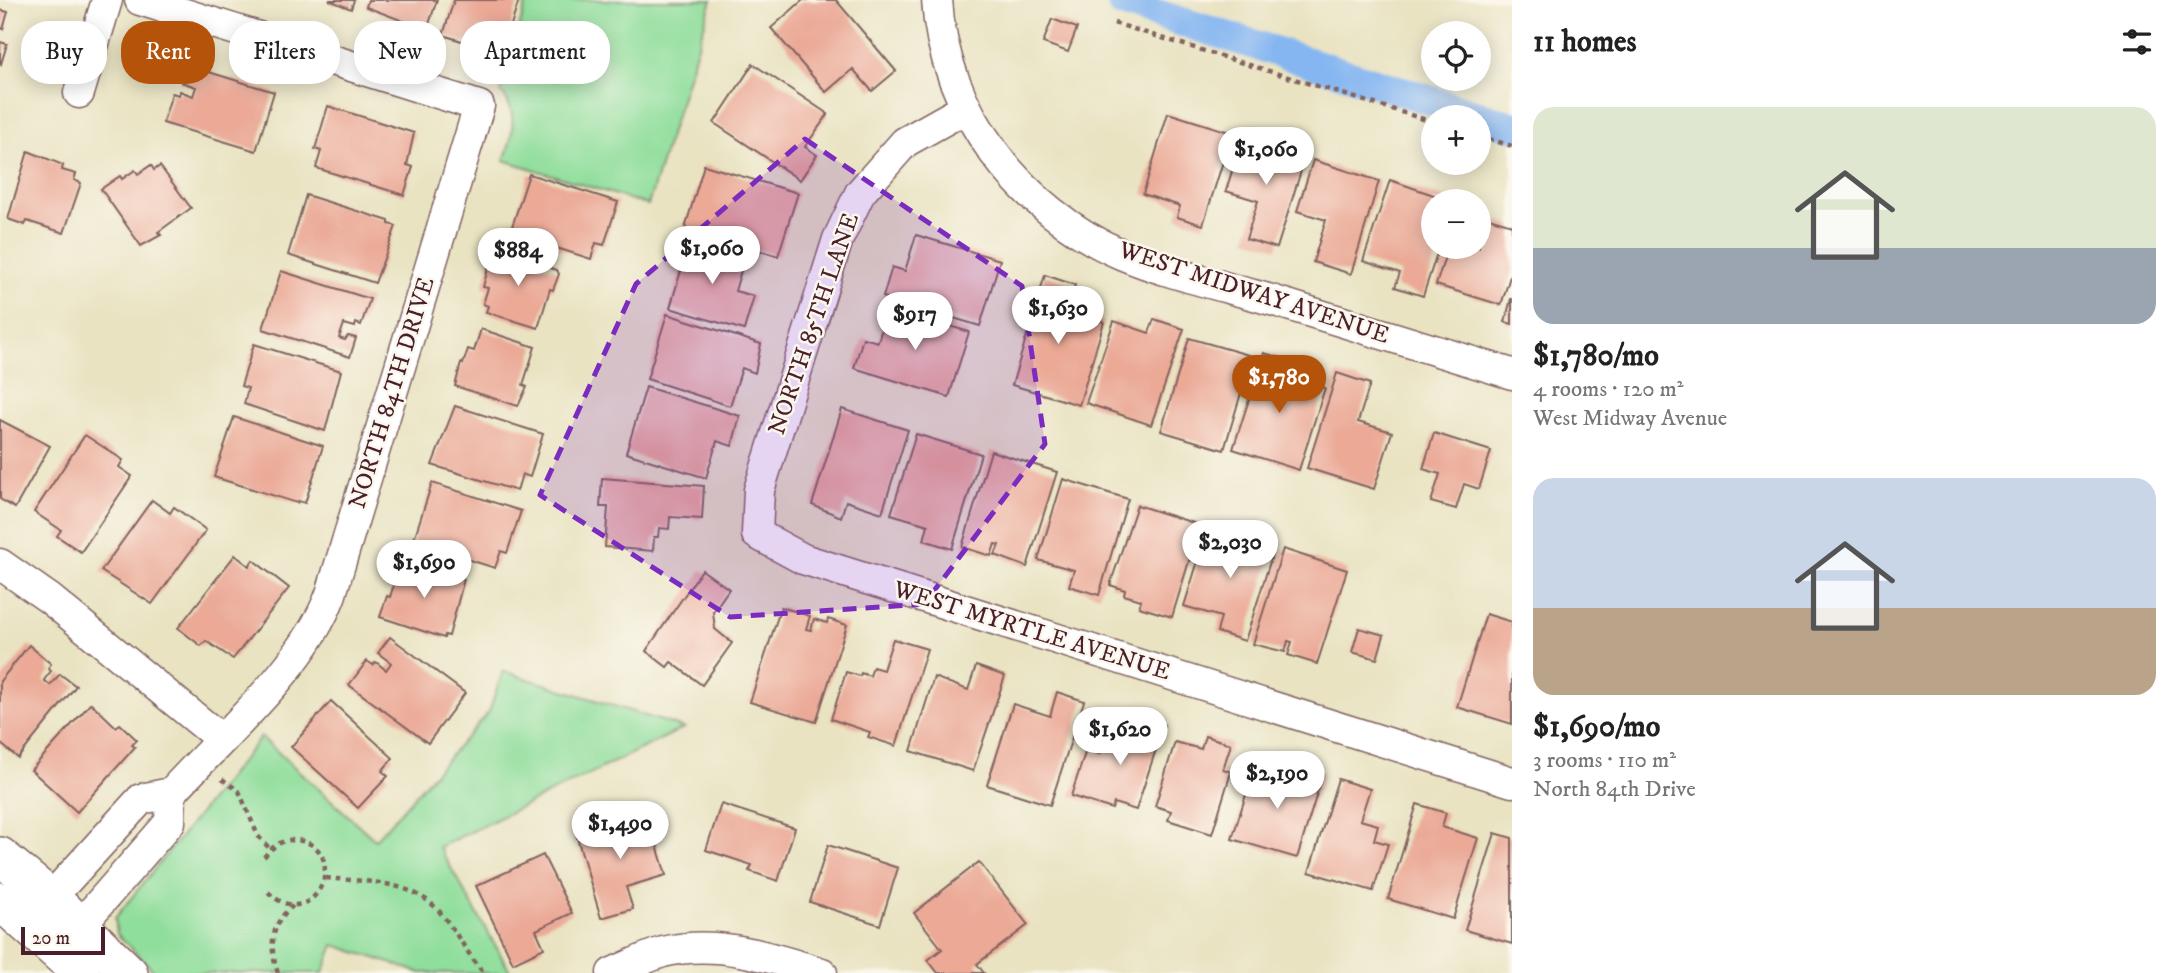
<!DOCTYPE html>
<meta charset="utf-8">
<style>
:root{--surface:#fff;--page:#f6f6f6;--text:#222;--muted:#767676;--accent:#b45309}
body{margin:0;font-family:"IM FELL DW Pica",serif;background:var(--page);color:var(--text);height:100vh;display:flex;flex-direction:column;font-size:26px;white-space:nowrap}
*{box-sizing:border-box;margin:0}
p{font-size:23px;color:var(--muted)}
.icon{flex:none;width:38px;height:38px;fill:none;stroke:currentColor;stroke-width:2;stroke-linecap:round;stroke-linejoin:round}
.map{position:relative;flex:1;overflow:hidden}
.drawer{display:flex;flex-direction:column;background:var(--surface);width:665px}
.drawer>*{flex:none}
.guide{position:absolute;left:21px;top:21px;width:665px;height:63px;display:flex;gap:14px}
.buttons{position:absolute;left:1421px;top:21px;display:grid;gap:14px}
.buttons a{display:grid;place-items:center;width:70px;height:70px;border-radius:50%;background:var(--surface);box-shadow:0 4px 18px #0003;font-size:35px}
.scale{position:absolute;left:21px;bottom:18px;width:84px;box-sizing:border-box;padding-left:7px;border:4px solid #4a1f2b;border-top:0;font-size:19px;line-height:24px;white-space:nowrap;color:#4a1f2b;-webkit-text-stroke:5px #fbf7ec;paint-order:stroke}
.price{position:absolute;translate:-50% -60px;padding:0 16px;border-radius:24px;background:#fff;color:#222;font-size:23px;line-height:46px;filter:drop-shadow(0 2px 4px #0008)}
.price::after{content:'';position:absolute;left:50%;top:42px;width:21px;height:16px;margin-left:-10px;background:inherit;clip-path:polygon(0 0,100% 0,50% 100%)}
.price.on{background:var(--accent);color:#fff}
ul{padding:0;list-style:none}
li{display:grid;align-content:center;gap:14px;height:371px;padding:0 21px}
li span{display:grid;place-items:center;height:217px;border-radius:21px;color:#555}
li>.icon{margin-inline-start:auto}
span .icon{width:126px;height:126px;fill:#fffc;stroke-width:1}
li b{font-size:30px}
h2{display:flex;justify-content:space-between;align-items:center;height:84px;padding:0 21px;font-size:30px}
.pill{padding:0 24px;border-radius:28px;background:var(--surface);box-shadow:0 4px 18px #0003;font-size:24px;line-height:63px}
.pill.on{background:var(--accent);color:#fff}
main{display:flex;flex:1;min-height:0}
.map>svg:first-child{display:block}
</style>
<main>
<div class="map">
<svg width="1512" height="973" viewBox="0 0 1512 973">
<rect width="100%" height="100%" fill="#fbf7ec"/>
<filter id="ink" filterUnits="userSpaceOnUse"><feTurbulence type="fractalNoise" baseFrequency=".0143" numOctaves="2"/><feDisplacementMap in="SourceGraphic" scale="14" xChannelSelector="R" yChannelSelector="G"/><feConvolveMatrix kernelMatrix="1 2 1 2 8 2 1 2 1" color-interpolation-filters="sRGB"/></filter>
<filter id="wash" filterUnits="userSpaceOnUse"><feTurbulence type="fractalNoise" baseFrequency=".00686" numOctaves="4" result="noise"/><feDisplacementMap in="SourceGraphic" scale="28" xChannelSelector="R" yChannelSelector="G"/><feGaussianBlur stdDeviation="1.57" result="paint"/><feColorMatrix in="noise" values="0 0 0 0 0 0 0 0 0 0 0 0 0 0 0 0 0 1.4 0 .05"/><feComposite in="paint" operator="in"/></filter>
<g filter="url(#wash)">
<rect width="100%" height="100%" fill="#e9e3c2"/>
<g fill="#90de9c" stroke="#6d7e64" stroke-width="2">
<path d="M 527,0 L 712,0 L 648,205 L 504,160 C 513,138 519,111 501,92 Z"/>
<polygon points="503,671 684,728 439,847 511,973 421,973 334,945 323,973 156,973 117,934 115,918 261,737 375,840 489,712"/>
</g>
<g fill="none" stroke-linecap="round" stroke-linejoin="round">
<polyline stroke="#85b6f1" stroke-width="30" points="1122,3 1512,126"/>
</g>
<g id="blocks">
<g fill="#eba996">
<polygon points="329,0 354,0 351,9"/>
<polygon points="368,0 437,0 427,30 366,7"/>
<polygon points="454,0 519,0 503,51 485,46 490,31 479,27 471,44 443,35"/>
<polygon points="803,0 836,0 896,71 872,91 853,69 826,92 771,28"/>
<polygon points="0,10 8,12 3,29 0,28"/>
<polygon points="1052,19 1077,28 1068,52 1043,43"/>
<polygon points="0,42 7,44 1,64 0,63"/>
<polygon points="753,64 828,114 805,147 817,155 800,180 714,123"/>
<polygon points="186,65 274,92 256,151 163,123 172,93 179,95 180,91 193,96 196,87 181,82"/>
<polygon points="328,106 414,133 407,165 413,167 404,195 316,168 321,151 315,149"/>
<polygon points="1168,113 1232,133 1203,225 1177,217 1180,206 1143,194"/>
<polygon points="1242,138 1305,158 1277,248 1246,239 1258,201 1226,191"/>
<polygon points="28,151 63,165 62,170 76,174 74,180 81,183 64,233 27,221 25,225 8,219"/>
<polygon points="1313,160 1379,181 1351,274 1313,262 1326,220 1297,211"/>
<polygon points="151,165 154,170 160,166 191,208 158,232 161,235 141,246 101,189 120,176 122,179 135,170 138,174"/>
<polygon points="704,165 798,193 778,256 685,228"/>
<polygon points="529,174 618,202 604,245 596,243 591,259 510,233"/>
<polygon points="1390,180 1451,201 1433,201 1433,247 1439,247 1423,296 1395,287 1400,273 1363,261"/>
<polygon points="306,195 389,221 389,224 396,226 375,283 288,255"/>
<polygon points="1479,215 1512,225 1512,270 1501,305 1436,285 1448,247 1479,247"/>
<polygon points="916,235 1000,260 980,326 883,297 892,267 905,271"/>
<polygon points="690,240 745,257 735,291 754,296 744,330 670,308"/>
<polygon points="493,250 557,270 559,274 553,290 550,289 538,328 486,312 488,306 483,304 488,288 483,287"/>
<polygon points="281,271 370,299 361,325 356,323 355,327 344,324 339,338 345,340 348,336 356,338 350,357 263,329"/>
<polygon points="1045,275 1075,285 1067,311 1104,322 1079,405 1012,385"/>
<polygon points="1511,299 1512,299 1512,324 1505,322"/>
<polygon points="888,307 969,332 949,397 854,368 863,338 878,342"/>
<polygon points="667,314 761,344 755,373 742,368 730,406 647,379"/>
<polygon points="1154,319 1184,329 1151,425 1086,403 1114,321 1149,333"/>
<polygon points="481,329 535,347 523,385 527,387 518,406 455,386 461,363 463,364 468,349 474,351"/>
<polygon points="1189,338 1252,356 1224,450 1161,431"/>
<polygon points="254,344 341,371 325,431 244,404 248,388 241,386"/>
<polygon points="1264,353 1292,361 1288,377 1325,388 1299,470 1233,449"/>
<polygon points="1337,373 1370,384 1358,422 1392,432 1374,489 1307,468"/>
<polygon points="646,387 740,416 732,446 717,441 706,478 626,453"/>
<polygon points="455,406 543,434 530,477 522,474 517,491 432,465"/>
<polygon points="842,409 908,430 882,513 846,501 841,517 812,505"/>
<polygon points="234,417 323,446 305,503 298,501 297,503 214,477"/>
<polygon points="0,420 50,446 15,508 0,499"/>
<polygon points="1434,433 1491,451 1479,489 1464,484 1456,509 1431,502 1440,474 1423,469"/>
<polygon points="916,434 981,454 952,549 924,540 928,525 891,514"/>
<polygon points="85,435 123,460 119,467 132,476 81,552 57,536 61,530 34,512"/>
<polygon points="991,451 1057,472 1027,567 995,555 999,545 995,544 991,556 962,547"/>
<polygon points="602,478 704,486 702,519 670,517 669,529 659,528 658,537 654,537 653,551 605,547 608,507 600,507"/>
<polygon points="1063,479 1128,499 1099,595 1069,586 1074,570 1038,560"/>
<polygon points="432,483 521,511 507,553 501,551 495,568 413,542"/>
<polygon points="152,500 170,513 174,507 206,530 152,604 101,571"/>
<polygon points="1137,505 1200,525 1172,617 1139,607 1141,600 1124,595 1125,590 1110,585"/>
<polygon points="1209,525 1275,546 1245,641 1217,632 1221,617 1184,606"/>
<polygon points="1283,549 1347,570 1317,664 1288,655 1292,642 1288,641 1285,652 1253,644"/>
<polygon points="235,555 249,566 253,560 289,588 233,659 206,641 201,646 178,628"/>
<polygon points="408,561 464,579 449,636 445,635 444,638 380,617 387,596 390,597 395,581 401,583"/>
<polygon points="702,570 729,589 713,612 715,629 732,643 702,685 671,662 667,667 646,651"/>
<polygon points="781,607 810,616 806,629 811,630 814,619 827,623 828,619 847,625 816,722 750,702"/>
<polygon points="1486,614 1512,622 1512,724 1457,707"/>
<polygon points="1359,628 1384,635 1377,659 1352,652"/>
<polygon points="390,637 465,693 428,743 349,685 367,661 373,665 376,662 386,670 391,663 378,653"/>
<polygon points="893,639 927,649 896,746 868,737 870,732 831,719 846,672 860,676 861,673 870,676 873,667 883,670"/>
<polygon points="29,645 51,664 48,668 51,671 44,680 50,685 60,674 76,686 18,758 0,743 0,681"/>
<polygon points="976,666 1005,676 973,771 911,751 934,677 968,690"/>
<polygon points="1057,692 1084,701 1050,805 987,785 1013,704 1050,716"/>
<polygon points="331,701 393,758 382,771 388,776 358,808 291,747"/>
<polygon points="91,703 116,727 120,724 137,740 132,745 135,747 77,812 31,770"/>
<polygon points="1133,715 1164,725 1136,810 1114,803 1112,809 1071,796 1086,750 1100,754 1105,740 1123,746"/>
<polygon points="1205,736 1231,744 1223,769 1231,772 1212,834 1168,820 1171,811 1155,806 1175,742 1201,749"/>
<polygon points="1255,766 1302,780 1305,768 1323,774 1297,858 1232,839"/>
<polygon points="1338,779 1370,789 1360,820 1378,825 1374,840 1388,844 1373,891 1309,872"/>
<polygon points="721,804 795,828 778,881 749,871 752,865 706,850"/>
<polygon points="1417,804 1446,813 1442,827 1478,838 1453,919 1388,899"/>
<polygon points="647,813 666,875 626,887 633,909 601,918 576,834"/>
<polygon points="1495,833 1512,838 1512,944 1465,930"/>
<polygon points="828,845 898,868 880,925 810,902"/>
<polygon points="543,855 572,913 536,930 544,948 513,963 476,886"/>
<polygon points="979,862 1028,925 977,964 984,973 938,973 928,960 942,949 914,913"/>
</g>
</g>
</g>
<g filter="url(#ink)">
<use href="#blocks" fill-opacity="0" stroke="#826460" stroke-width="2"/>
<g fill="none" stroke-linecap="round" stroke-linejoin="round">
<g stroke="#826460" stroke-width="33">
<g id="minor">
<path d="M 937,0 C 943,110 1021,211 1121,254 C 1168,274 1228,287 1278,302 C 1356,326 1434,350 1512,374"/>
<polyline points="79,93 107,0"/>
<polyline points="964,109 905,142 860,193 838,239 759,490 757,534 803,559 1512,782"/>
<polyline points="0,564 50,599 221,739"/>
<path d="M 36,914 L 141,799 L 171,793 C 223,735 304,668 331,594 L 479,106 L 140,0"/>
<polyline points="65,943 170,822 171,793"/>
<path d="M 612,973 C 629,966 646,957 663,952 C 717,939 771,957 822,973"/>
</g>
</g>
<g stroke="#826460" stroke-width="40">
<g id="tertiary">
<polyline points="0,856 51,898 129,973"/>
<polyline points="0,901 81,973"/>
</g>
</g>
<g stroke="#826460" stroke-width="4.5" stroke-dasharray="5 5" stroke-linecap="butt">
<polyline points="1114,23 1433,122"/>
<polyline points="1479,136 1512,146"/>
<polyline points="222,779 239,791 258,836 270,849"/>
<path d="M 264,857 C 272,847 282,839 296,840 C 353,845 316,940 267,891"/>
<path d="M 326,878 C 364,882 410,879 439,911 C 456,931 467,954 484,973"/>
<path d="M 278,973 C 269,948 270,923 293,906"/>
</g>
<use href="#minor" stroke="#fff" stroke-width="30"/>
<use href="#tertiary" stroke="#fff" stroke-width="37"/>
</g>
</g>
<path fill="#7b2cbf" fill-opacity="0.2" stroke="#7b2cbf" stroke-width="5" stroke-dasharray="14 9" stroke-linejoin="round" d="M 805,139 L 1022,286 L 1045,444 L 924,604 L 730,617 L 540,495 L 636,284 Z"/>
<g text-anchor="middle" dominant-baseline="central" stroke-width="5" stroke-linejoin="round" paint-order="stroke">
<g font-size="24" fill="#4a1f2b" stroke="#fbf7ec">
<text transform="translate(1254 293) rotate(18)">WEST MIDWAY AVENUE</text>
<text transform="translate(814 324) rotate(-71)">NORTH 85TH LANE</text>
<text transform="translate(392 393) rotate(-73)">NORTH 84TH DRIVE</text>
<text transform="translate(1032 631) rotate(17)">WEST MYRTLE AVENUE</text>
</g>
</g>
</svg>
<div class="buttons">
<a><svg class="icon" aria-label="locate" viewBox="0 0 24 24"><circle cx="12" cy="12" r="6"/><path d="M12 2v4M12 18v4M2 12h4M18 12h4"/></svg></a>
<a>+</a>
<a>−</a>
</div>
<div class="scale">20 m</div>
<b class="price" style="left:1266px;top:187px">$1,060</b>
<b class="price" style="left:712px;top:286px">$1,060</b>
<b class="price" style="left:518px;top:288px">$884</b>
<b class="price" style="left:1058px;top:346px">$1,630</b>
<b class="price" style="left:915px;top:352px">$917</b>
<b class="price on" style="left:1279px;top:415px">$1,780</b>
<b class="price" style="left:1230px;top:580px">$2,030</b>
<b class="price" style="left:424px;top:600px">$1,690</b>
<b class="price" style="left:1120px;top:767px">$1,620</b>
<b class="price" style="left:1277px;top:811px">$2,190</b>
<b class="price" style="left:620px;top:861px">$1,490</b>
<div class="guide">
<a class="pill">Buy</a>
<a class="pill on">Rent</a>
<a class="pill">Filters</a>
<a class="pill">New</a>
<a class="pill">Apartment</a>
</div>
</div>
<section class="drawer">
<h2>11 homes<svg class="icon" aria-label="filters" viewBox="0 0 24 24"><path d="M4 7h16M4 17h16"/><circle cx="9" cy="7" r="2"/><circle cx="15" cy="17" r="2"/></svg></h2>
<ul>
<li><span style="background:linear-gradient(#dfe7d0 65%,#9aa5b1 0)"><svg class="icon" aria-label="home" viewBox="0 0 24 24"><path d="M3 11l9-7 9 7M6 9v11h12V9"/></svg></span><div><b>$1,780/mo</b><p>4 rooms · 120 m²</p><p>West Midway Avenue</p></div></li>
<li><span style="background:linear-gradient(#c9d6e8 60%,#b9a48a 0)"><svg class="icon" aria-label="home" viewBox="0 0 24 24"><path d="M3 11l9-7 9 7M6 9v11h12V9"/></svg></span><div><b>$1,690/mo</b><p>3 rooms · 110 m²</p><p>North 84th Drive</p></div></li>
</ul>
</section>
</main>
